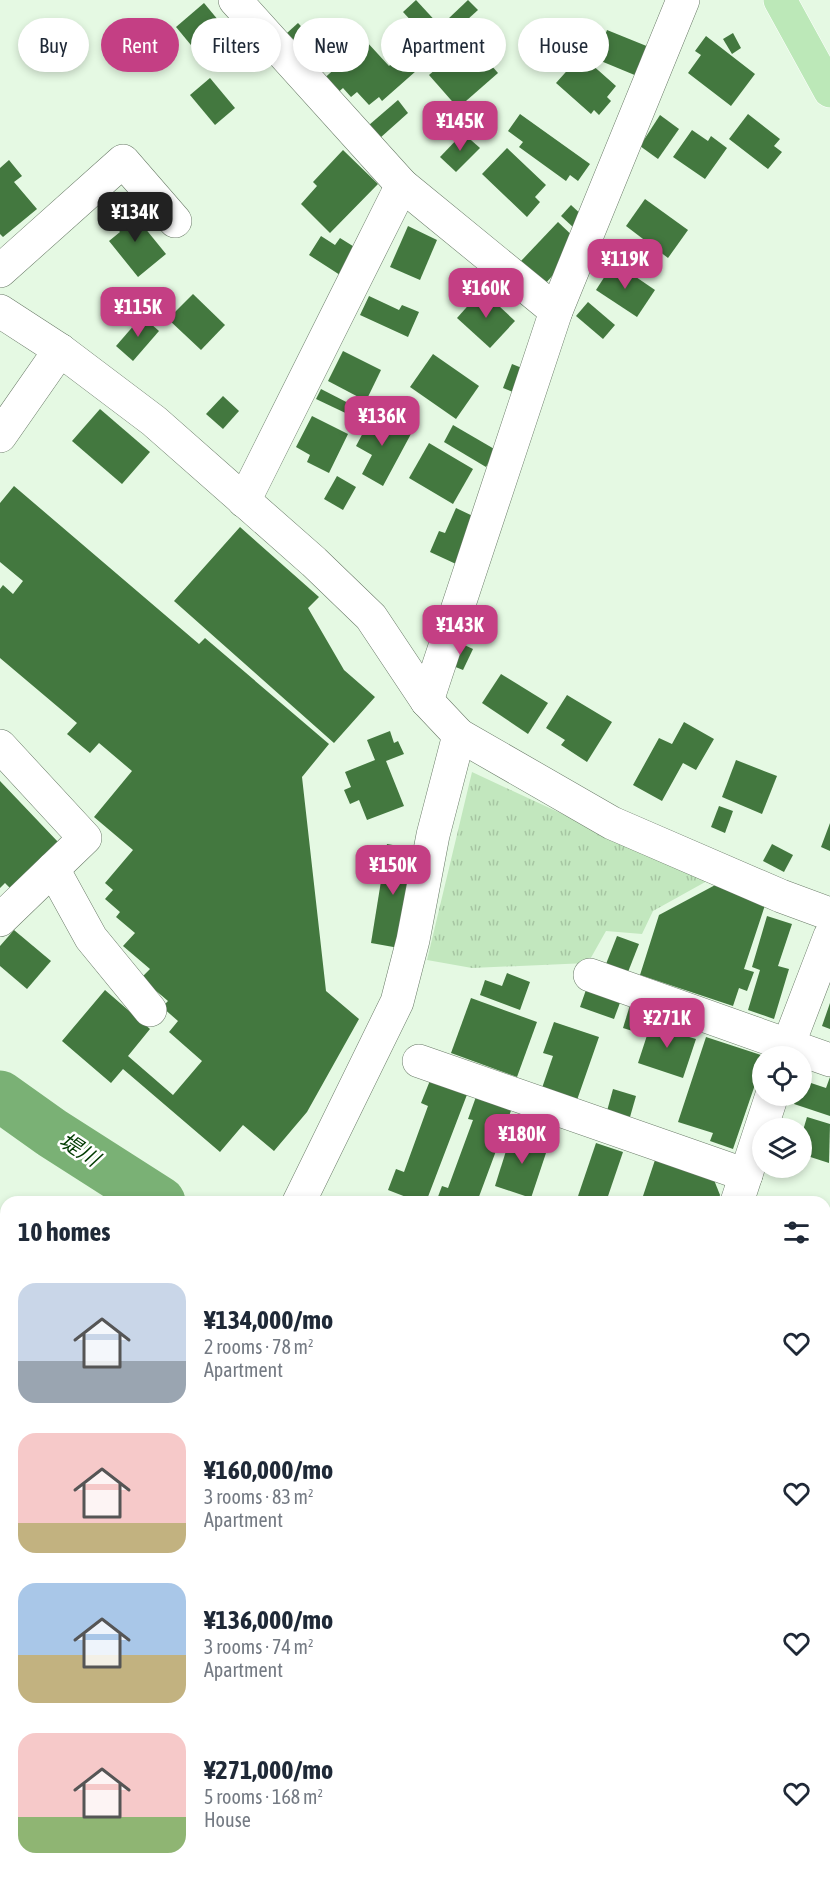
<!DOCTYPE html>
<meta charset="utf-8">
<style>
:root{--surface:#fff;--page:#f2f2f3;--text:#1f2937;--muted:#747a83;--accent:#c43f84}
body{margin:0;font-family:"Asap Condensed","Noto Sans JP",sans-serif;background:var(--page);color:var(--text);height:100vh;display:flex;flex-direction:column;font-size:22px;white-space:nowrap}
*{box-sizing:border-box;margin:0}
p{font-size:20px;color:var(--muted)}
.icon{flex:none;width:33px;height:33px;fill:none;stroke:currentColor;stroke-width:2;stroke-linecap:round;stroke-linejoin:round}
.map{position:relative;flex:1;overflow:hidden}
.panel{position:absolute;left:0px;top:1196px;width:831px;height:686px;display:flex;flex-direction:column;background:var(--surface);border-radius:18px 18px 0 0;box-shadow:0 3px 9px #0003}
.panel>*{flex:none}
.banner{position:absolute;left:18px;top:18px;width:795px;height:54px;display:flex;gap:12px}
.buttons{position:absolute;left:752px;top:1046px;display:grid;gap:12px}
.buttons a{display:grid;place-items:center;width:60px;height:60px;border-radius:50%;background:var(--surface);box-shadow:0 3px 9px #0003;font-size:30px}
.price{position:absolute;translate:-50% -51px;padding:0 14px;border-radius:12px;background:var(--accent);color:#fff;font-size:20px;line-height:39px;filter:drop-shadow(0 2px 3px #0008)}
.price::after{content:'';position:absolute;left:50%;top:36px;width:18px;height:14px;margin-left:-9px;background:inherit;clip-path:polygon(0 0,100% 0,50% 100%)}
.price.selected{background:#222;color:#fff}
ul{padding:0;list-style:none}
li{display:flex;align-items:center;gap:18px;height:150px;padding:0 18px}
li span{display:grid;place-items:center;flex:none;width:168px;height:120px;border-radius:18px;color:#555}
li>.icon{margin-inline-start:auto}
span .icon{width:72px;height:72px;fill:#fffc;stroke-width:1}
li b{font-size:26px}
h2{display:flex;justify-content:space-between;align-items:center;height:72px;padding:0 18px;font-size:26px}
.chip{padding:0 21px;border-radius:27px;background:var(--surface);box-shadow:0 3px 9px #0003;font-size:21px;line-height:54px}
.chip.selected{background:var(--accent);color:#fff}
.map>svg:first-child{display:block}
</style>
<div class="map">
<svg width="830" height="1880" viewBox="0 0 830 1880">
<defs>
<pattern id="park-tufts" width="24" height="20" patternUnits="userSpaceOnUse" patternTransform="scale(1.5)"><rect width="24" height="20" fill="#c2e7be"/><path d="M3 7l-1-3M5 7V3M7 7l1-3M15 17l-1-3M17 17v-4M19 17l1-3" fill="none" stroke="#a6c5a2"/></pattern>
</defs>
<rect width="100%" height="100%" fill="#e5f9e3"/>
<polygon fill="#d5eed2" points="830,1510 830,1880 554,1880 551,1875 825,1875 825,1514"/>
<polygon fill="url(#park-tufts)" points="472,772 707,881 653,911 642,934 606,931 588,963 472,968 427,960"/>
<g fill="none" stroke-linecap="round" stroke-linejoin="round">
<g stroke="#7ab175" stroke-width="8">
<polyline points="825,1403 830,1402"/>
<polyline points="355,1880 360,1875"/>
</g>
<g stroke="#7ab175" stroke-width="51">
<polyline points="0,1096 52,1133 160,1202"/>
<polyline points="825,1361 830,1360"/>
</g>
</g>
<g fill="#43783f">
<polygon points="416,0 440,26 427,38 403,12"/>
<polygon points="468,0 478,10 457,29 448,19"/>
<polygon points="204,3 233,38 205,62 176,27"/>
<polygon points="298,23 313,39 303,49 287,33"/>
<polygon points="607,30 649,47 637,76 596,59"/>
<polygon points="733,33 741,48 732,54 723,39"/>
<polygon points="706,36 755,74 731,106 688,73 701,55 695,51"/>
<polygon points="469,40 498,73 458,108 429,75"/>
<polygon points="366,41 389,66 401,55 416,71 382,101 379,97 369,105 357,92 351,97 343,88 333,97 320,82"/>
<polygon points="581,55 616,86 607,97 611,101 599,115 594,110 591,114 556,83"/>
<polygon points="210,78 235,108 215,125 190,95"/>
<polygon points="398,100 408,113 380,138 369,125"/>
<polygon points="520,114 590,164 578,181 570,175 566,181 519,147 523,142 508,131"/>
<polygon points="748,114 780,139 774,146 782,152 768,169 729,139"/>
<polygon points="660,115 679,129 658,159 640,146"/>
<polygon points="692,130 708,141 711,136 727,148 705,179 673,157"/>
<polygon points="463,133 480,148 456,172 440,157"/>
<polygon points="507,148 546,185 535,197 540,202 527,217 482,174"/>
<polygon points="343,150 378,184 330,233 301,204 317,186 313,182"/>
<polygon points="9,160 22,176 14,182 37,209 3,237 0,234 0,168"/>
<polygon points="645,199 688,230 668,258 626,226"/>
<polygon points="571,205 584,217 574,228 561,216"/>
<polygon points="127,206 166,254 138,277 109,241 120,232 110,220"/>
<polygon points="558,222 578,241 571,255 545,284 521,261"/>
<polygon points="408,226 437,240 420,280 390,267"/>
<polygon points="321,236 335,245 340,238 356,248 340,275 309,255"/>
<polygon points="614,262 655,290 637,317 596,290"/>
<polygon points="482,290 515,321 490,348 457,318"/>
<polygon points="193,294 225,325 201,350 168,319"/>
<polygon points="369,296 399,310 402,305 419,312 408,337 360,315"/>
<polygon points="588,302 615,325 603,339 576,316"/>
<polygon points="142,316 159,331 133,361 116,346"/>
<polygon points="343,351 381,370 366,401 328,381"/>
<polygon points="433,354 479,386 456,419 410,387"/>
<polygon points="512,364 527,370 518,394 503,388"/>
<polygon points="321,389 360,409 356,418 316,399"/>
<polygon points="223,396 239,411 223,429 206,414"/>
<polygon points="100,409 150,452 122,484 72,441"/>
<polygon points="374,412 412,432 383,486 362,474 372,455 356,446"/>
<polygon points="312,416 348,434 329,473 307,462 310,455 296,447"/>
<polygon points="453,425 496,450 486,467 444,442"/>
<polygon points="429,443 473,469 453,504 409,478"/>
<polygon points="337,476 356,487 343,510 324,499"/>
<polygon points="14,486 199,644 205,638 329,744 302,777 326,991 359,1019 307,1112 274,1151 243,1125 220,1152 123,1069 111,1083 62,1041 105,990 150,1029 128,1056 173,1095 202,1061 169,1032 178,1021 162,1007 168,1001 141,978 150,969 123,946 135,933 116,917 120,912 105,899 113,890 105,883 133,850 94,817 132,771 99,743 90,753 67,734 77,723 0,658 0,589 3,585 13,594 23,581 0,562 0,503"/>
<polygon points="456,508 477,518 456,564 430,552 439,531 445,533"/>
<polygon points="240,527 319,597 308,608 344,670 375,697 334,743 174,601"/>
<polygon points="458,642 473,649 463,670 448,664"/>
<polygon points="501,674 548,703 528,734 482,703"/>
<polygon points="567,695 612,722 587,762 561,745 565,740 546,728"/>
<polygon points="684,722 714,739 696,770 683,763 662,801 633,785 659,738 672,744"/>
<polygon points="390,731 394,743 398,741 404,754 386,761 404,806 367,820 359,800 350,804 344,790 351,787 345,772 375,760 367,740"/>
<polygon points="736,760 777,776 762,814 722,797"/>
<polygon points="0,781 58,842 10,888 5,883 0,888"/>
<polygon points="719,806 733,811 725,833 711,827"/>
<polygon points="830,823 830,851 821,847"/>
<polygon points="387,844 416,849 399,948 371,943"/>
<polygon points="772,844 793,855 784,872 763,861"/>
<polygon points="719,883 767,899 744,969 754,972 747,991 739,988 733,1006 640,975 659,915"/>
<polygon points="767,916 792,924 778,966 789,969 774,1019 748,1010 760,970 752,967"/>
<polygon points="14,930 51,961 27,989 0,966 0,946"/>
<polygon points="617,936 639,944 628,972 606,964"/>
<polygon points="507,973 530,982 520,1010 480,995 485,980 502,986"/>
<polygon points="587,987 621,1000 614,1019 580,1007"/>
<polygon points="471,998 537,1022 517,1077 451,1053"/>
<polygon points="830,1003 830,1029 822,1026"/>
<polygon points="630,1005 646,1011 639,1033 623,1028"/>
<polygon points="653,1017 678,1026 676,1033 696,1039 683,1078 638,1063"/>
<polygon points="554,1022 599,1037 577,1100 542,1088 553,1056 543,1053"/>
<polygon points="706,1037 761,1055 756,1069 760,1070 733,1149 710,1141 713,1133 678,1122"/>
<polygon points="830,1077 830,1116 794,1104 797,1095 801,1095 802,1080 826,1088"/>
<polygon points="431,1078 468,1092 426,1202 419,1202 388,1190 396,1169 404,1172 428,1106 421,1103"/>
<polygon points="613,1089 636,1096 630,1117 607,1111"/>
<polygon points="477,1094 512,1108 477,1202 436,1202 442,1186 448,1188 473,1120 468,1119"/>
<polygon points="523,1114 555,1126 551,1138 518,1126"/>
<polygon points="807,1117 830,1124 829,1163 801,1154 801,1137"/>
<polygon points="512,1132 549,1144 531,1198 495,1186"/>
<polygon points="596,1143 623,1152 606,1202 576,1202"/>
<polygon points="655,1160 714,1180 720,1195 718,1202 641,1202"/>
<polygon points="825,1231 830,1233 830,1261 825,1260"/>
<polygon points="0,1306 6,1310 6,1379 0,1375"/>
<polygon points="830,1597 830,1804 825,1797 825,1601"/>
<polygon points="0,1804 6,1813 6,1875 31,1875 35,1880 0,1880"/>
<rect x="472" y="1875" width="62" height="5"/>
</g>
<g fill="none" stroke-linecap="round" stroke-linejoin="round">
<g stroke="#6a7b68" stroke-width="34">
<g id="minor">
<polyline points="235,0 402,185 556,311"/>
<polyline points="0,271 123,161 175,221"/>
<polyline points="0,311 60,350 154,421 314,562 371,617 427,701 459,735 612,823 781,896 830,914"/>
<polyline points="0,436 60,350"/>
<polyline points="244,501 402,185"/>
<polyline points="427,701 556,311 683,0"/>
<polyline points="0,746 85,838 0,920"/>
<polyline points="53,869 91,938 150,1010"/>
<polyline points="590,975 830,1060"/>
<polyline points="784,1056 830,936"/>
<polyline points="419,1061 746,1175"/>
<polyline points="299,1202 397,1002 413,940 433,835 459,735"/>
<polyline points="737,1202 772,1095"/>
<polyline points="0,1283 6,1287"/>
<polyline points="0,1423 6,1417"/>
<polyline points="0,1542 6,1537"/>
<polyline points="0,1641 6,1650"/>
<polyline points="166,1875 170,1880"/>
<polyline points="294,1880 299,1875"/>
</g>
</g>
<g stroke="#fff" stroke-width="34">
<polyline id="major" points="780,0 830,91"/>
</g>
<use href="#minor" stroke="#fff" stroke-width="33"/>
<use href="#major" stroke="#bce8b8" stroke-width="33"/>
</g>
<g text-anchor="middle" dominant-baseline="central" stroke-width="5" stroke-linejoin="round" paint-order="stroke">
<g font-size="21" font-style="italic" fill="#003b00" stroke="#fff">
<text transform="translate(80 1149) rotate(33)">堤川</text>
</g>
</g>
</svg>
<div class="buttons">
<a><svg class="icon" aria-label="locate" viewBox="0 0 24 24"><circle cx="12" cy="12" r="6"/><path d="M12 2v4M12 18v4M2 12h4M18 12h4"/></svg></a>
<a><svg class="icon" aria-label="layers" viewBox="0 0 24 24"><path d="M12 4l9 5-9 5-9-5zM3 14l9 5 9-5"/></svg></a>
</div>
<b class="price" style="left:460px;top:152px">¥145K</b>
<b class="price selected" style="left:135px;top:243px">¥134K</b>
<b class="price" style="left:625px;top:290px">¥119K</b>
<b class="price" style="left:486px;top:319px">¥160K</b>
<b class="price" style="left:138px;top:338px">¥115K</b>
<b class="price" style="left:382px;top:447px">¥136K</b>
<b class="price" style="left:460px;top:656px">¥143K</b>
<b class="price" style="left:393px;top:896px">¥150K</b>
<b class="price" style="left:667px;top:1049px">¥271K</b>
<b class="price" style="left:522px;top:1165px">¥180K</b>
<div class="banner">
<a class="chip">Buy</a>
<a class="chip selected">Rent</a>
<a class="chip">Filters</a>
<a class="chip">New</a>
<a class="chip">Apartment</a>
<a class="chip">House</a>
</div>
<section class="panel">
<h2>10 homes<svg class="icon" aria-label="filters" viewBox="0 0 24 24"><path d="M4 7h16M4 17h16"/><circle cx="9" cy="7" r="2"/><circle cx="15" cy="17" r="2"/></svg></h2>
<ul>
<li><span style="background:linear-gradient(#c9d6e8 65%,#9aa5b1 0)"><svg class="icon" aria-label="home" viewBox="0 0 24 24"><path d="M3 11l9-7 9 7M6 9v11h12V9"/></svg></span><div><b>¥134,000/mo</b><p>2 rooms · 78 m²</p><p>Apartment</p></div><svg class="icon" aria-label="heart" viewBox="0 0 24 24"><path d="M12 20l-8-8c-3-5 5-10 8-4 3-6 11-1 8 4z"/></svg></li>
<li><span style="background:linear-gradient(#f6c9c9 75%,#c2b280 0)"><svg class="icon" aria-label="home" viewBox="0 0 24 24"><path d="M3 11l9-7 9 7M6 9v11h12V9"/></svg></span><div><b>¥160,000/mo</b><p>3 rooms · 83 m²</p><p>Apartment</p></div><svg class="icon" aria-label="heart" viewBox="0 0 24 24"><path d="M12 20l-8-8c-3-5 5-10 8-4 3-6 11-1 8 4z"/></svg></li>
<li><span style="background:linear-gradient(#a9c7e8 60%,#c2b280 0)"><svg class="icon" aria-label="home" viewBox="0 0 24 24"><path d="M3 11l9-7 9 7M6 9v11h12V9"/></svg></span><div><b>¥136,000/mo</b><p>3 rooms · 74 m²</p><p>Apartment</p></div><svg class="icon" aria-label="heart" viewBox="0 0 24 24"><path d="M12 20l-8-8c-3-5 5-10 8-4 3-6 11-1 8 4z"/></svg></li>
<li><span style="background:linear-gradient(#f6c9c9 70%,#8fb573 0)"><svg class="icon" aria-label="home" viewBox="0 0 24 24"><path d="M3 11l9-7 9 7M6 9v11h12V9"/></svg></span><div><b>¥271,000/mo</b><p>5 rooms · 168 m²</p><p>House</p></div><svg class="icon" aria-label="heart" viewBox="0 0 24 24"><path d="M12 20l-8-8c-3-5 5-10 8-4 3-6 11-1 8 4z"/></svg></li>
</ul>
</section>
</div>
